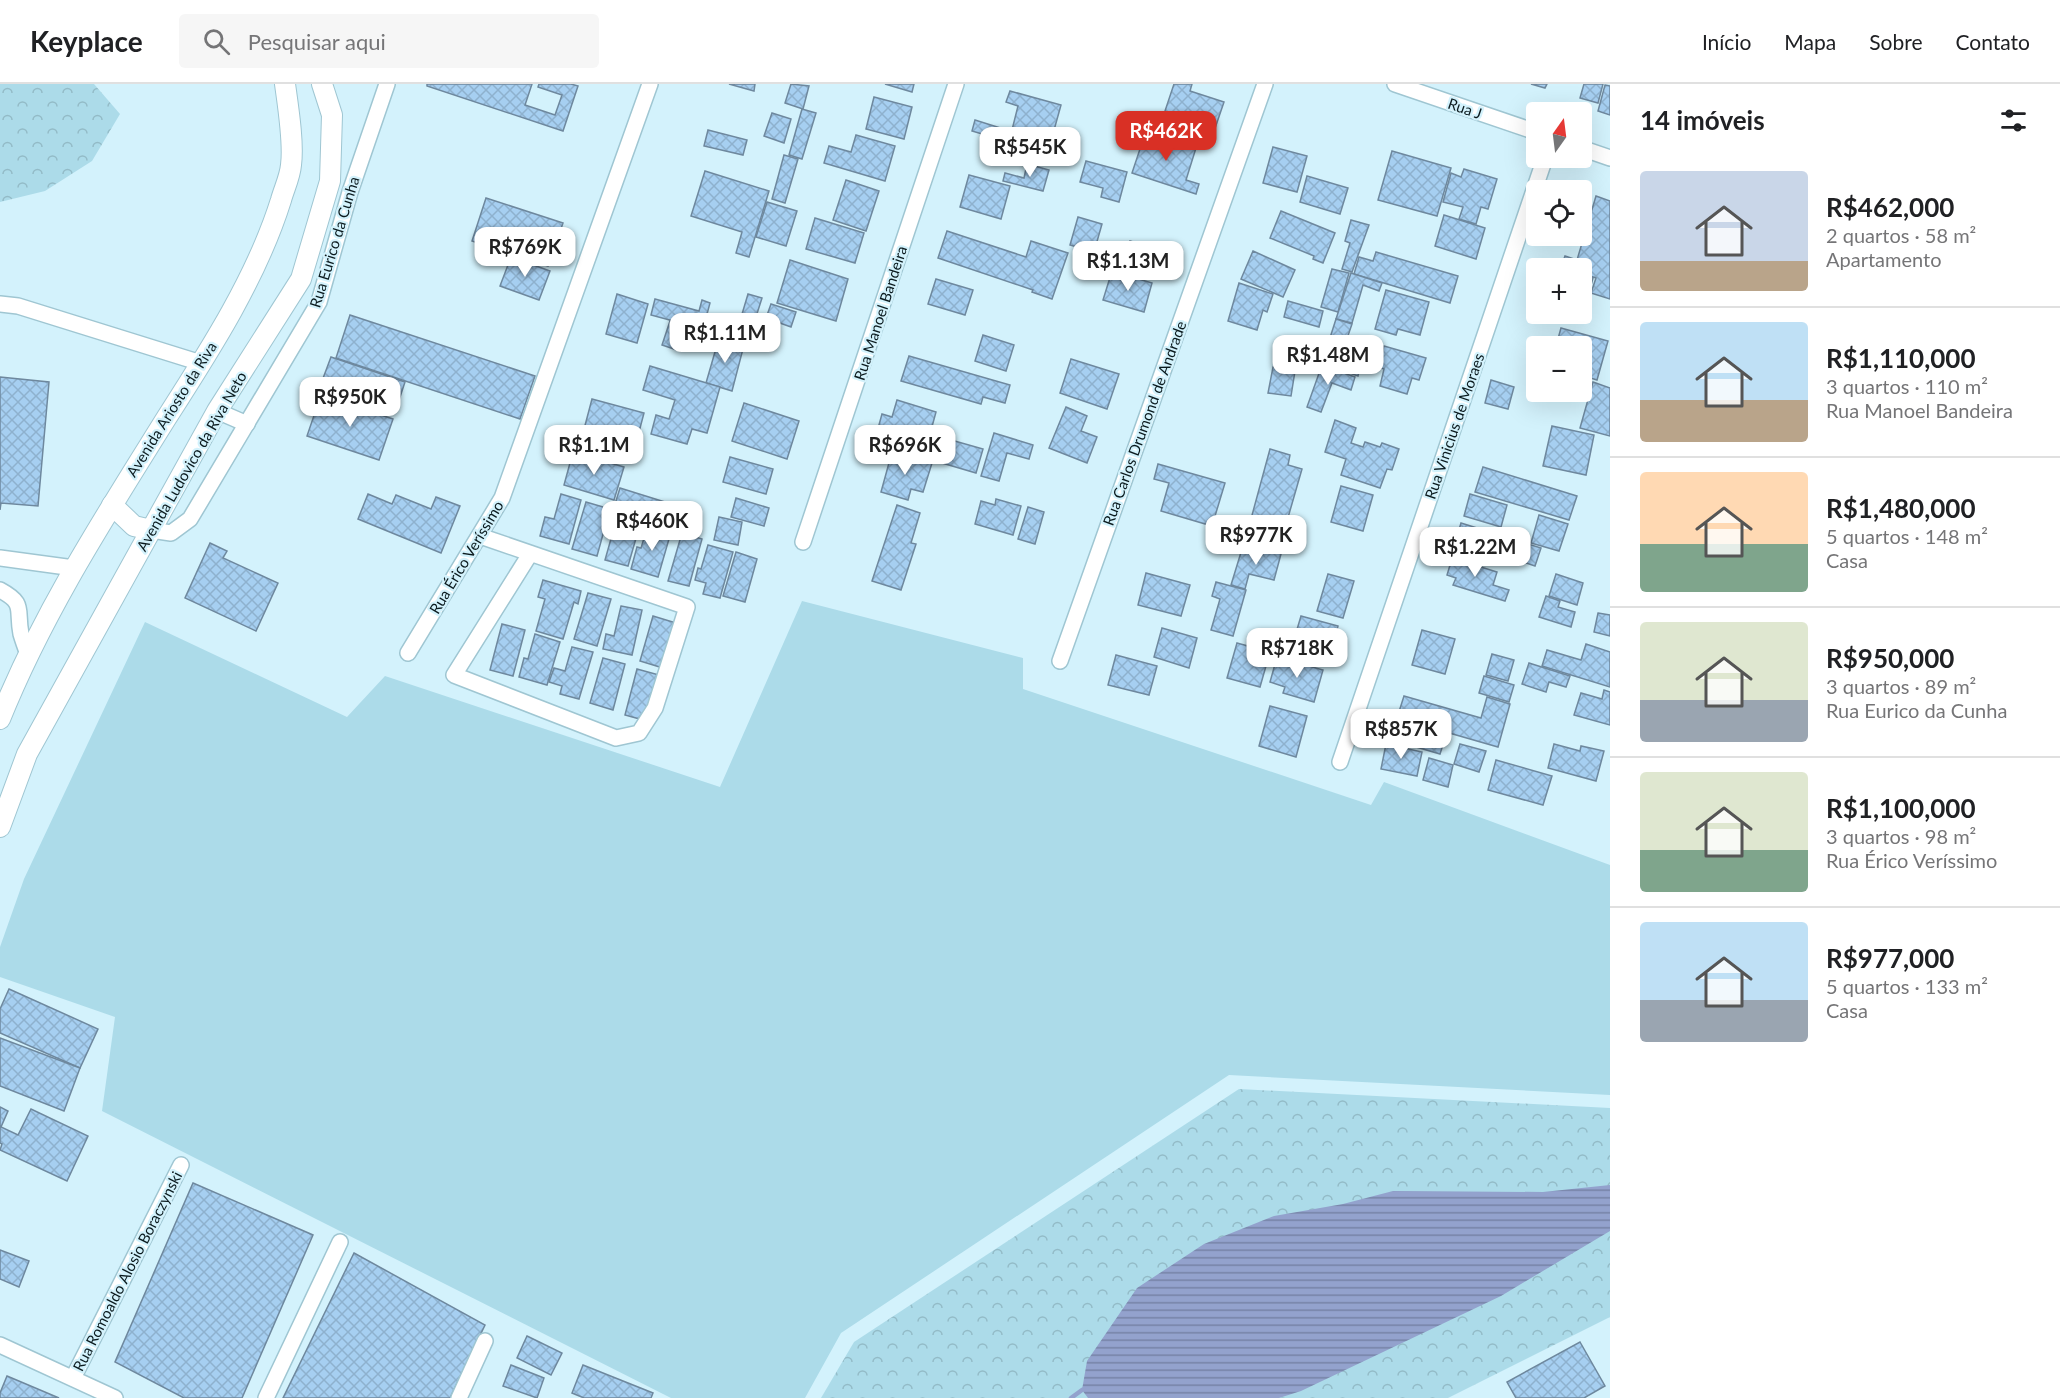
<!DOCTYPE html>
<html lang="pt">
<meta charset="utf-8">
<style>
:root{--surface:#fff;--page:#f6f6f6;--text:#202124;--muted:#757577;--line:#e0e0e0;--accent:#d93025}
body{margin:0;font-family:Lato,sans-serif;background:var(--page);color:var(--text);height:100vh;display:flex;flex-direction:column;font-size:22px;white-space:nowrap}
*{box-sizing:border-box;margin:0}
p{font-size:20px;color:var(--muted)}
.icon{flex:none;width:33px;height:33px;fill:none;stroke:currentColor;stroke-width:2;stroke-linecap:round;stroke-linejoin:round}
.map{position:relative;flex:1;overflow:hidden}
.panel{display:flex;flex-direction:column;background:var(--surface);width:450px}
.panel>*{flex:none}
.needle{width:39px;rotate:14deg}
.controls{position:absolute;left:1526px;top:18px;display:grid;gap:12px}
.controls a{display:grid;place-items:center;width:66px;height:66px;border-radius:6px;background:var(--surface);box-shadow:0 6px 24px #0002;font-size:30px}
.price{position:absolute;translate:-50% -51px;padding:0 14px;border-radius:12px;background:#fff;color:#222;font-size:20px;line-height:39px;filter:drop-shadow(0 2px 3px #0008)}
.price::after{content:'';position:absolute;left:50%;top:36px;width:18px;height:14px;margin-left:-9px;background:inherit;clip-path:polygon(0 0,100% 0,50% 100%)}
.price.active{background:var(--accent);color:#fff}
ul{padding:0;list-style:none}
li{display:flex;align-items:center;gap:18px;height:150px;padding:0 30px}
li+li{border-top:2px solid var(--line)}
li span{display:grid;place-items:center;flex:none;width:168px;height:120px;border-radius:6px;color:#555}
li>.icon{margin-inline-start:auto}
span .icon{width:72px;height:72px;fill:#fffc;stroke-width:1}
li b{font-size:26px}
h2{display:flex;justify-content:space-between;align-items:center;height:72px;padding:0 30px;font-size:26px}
header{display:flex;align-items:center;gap:36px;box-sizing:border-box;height:84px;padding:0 30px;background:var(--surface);border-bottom:2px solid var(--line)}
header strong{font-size:28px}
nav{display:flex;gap:33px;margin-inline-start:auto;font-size:21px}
.search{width:420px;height:54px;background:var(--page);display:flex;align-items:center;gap:15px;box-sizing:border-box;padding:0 21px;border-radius:6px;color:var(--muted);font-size:22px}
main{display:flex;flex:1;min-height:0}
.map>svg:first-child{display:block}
</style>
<header>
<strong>Keyplace</strong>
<div class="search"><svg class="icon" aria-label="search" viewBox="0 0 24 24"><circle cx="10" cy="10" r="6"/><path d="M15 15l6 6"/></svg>Pesquisar aqui</div>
<nav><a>Início</a><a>Mapa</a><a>Sobre</a><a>Contato</a></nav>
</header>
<main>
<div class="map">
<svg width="1610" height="1314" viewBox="0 0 1610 1314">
<defs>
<pattern id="forest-crowns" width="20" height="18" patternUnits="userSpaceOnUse" patternTransform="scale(1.5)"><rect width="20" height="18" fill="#acdbe9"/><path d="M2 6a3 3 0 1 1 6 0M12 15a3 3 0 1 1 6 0" fill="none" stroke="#93bbc7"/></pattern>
<pattern id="water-rules" width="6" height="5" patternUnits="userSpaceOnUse" patternTransform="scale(1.5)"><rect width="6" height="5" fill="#93a2cd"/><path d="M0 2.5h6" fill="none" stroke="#7683a6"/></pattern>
<pattern id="building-cross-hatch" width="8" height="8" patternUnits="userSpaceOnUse" patternTransform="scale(1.5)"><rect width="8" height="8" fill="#a6cff1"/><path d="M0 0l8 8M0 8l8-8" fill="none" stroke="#8eb1ce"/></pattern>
</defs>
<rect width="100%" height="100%" fill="#d3f2fc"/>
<polygon fill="#acdbe9" points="802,517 1023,574 1023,605 1371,721 1384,698 1610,781 1610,1011 1229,991 841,1249 805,1314 671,1314 102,1027 115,933 0,893 0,863 24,795 145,538 347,633 385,592 720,703"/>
<g fill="url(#forest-crowns)">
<polygon points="0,0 94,0 120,30 92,77 45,107 0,118"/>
<polygon points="1239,1005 1610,1024 1610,1233 1448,1314 821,1314 854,1258"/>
</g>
<polygon fill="url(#water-rules)" points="1610,1101 1610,1147 1501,1212 1301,1307 1279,1314 1088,1314 1082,1306 1087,1277 1137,1204 1204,1160 1274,1132 1343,1120 1393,1107 1543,1108"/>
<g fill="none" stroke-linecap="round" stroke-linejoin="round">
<polyline stroke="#93a2cd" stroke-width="4.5" points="1071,1314 1082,1306"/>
</g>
<g fill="url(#building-cross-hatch)" stroke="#6e889e" stroke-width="1.5">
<polygon points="427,0 532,0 525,21 555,31 562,11 538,3 539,0 571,0 578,2 563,47 427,2"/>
<polygon points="729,0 755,0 754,7"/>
<polygon points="791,0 809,2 803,25 785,19"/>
<polygon points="885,0 914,0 912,8"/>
<polygon points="1174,0 1192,0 1190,7 1224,18 1210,59 1160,42"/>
<polygon points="1531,0 1547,0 1545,4"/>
<polygon points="1584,0 1603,0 1598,19 1580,14"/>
<polygon points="1605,1 1610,2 1610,31 1598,27"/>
<polygon points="1010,7 1061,21 1051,57 1012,46 1018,22 1006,18"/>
<polygon points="874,13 912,23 904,55 866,45"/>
<polygon points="802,25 816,29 802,75 789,71"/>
<polygon points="772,29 791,35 784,59 764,52"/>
<polygon points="975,36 1023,51 1018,70 986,61 989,52 972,47"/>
<polygon points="708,46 747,56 743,71 704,62"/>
<polygon points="1146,47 1196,64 1186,96 1199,100 1196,110 1132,89"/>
<polygon points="856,51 895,62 885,97 824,79 829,62 851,68"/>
<polygon points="1273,63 1307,72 1297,108 1263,99"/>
<polygon points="1392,67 1451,84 1437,132 1378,116"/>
<polygon points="784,71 798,75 785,119 772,115"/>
<polygon points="1086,77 1127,88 1119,118 1101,113 1103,104 1080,98"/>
<polygon points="1027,80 1049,86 1043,107 1003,97 1005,89 1024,94"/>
<polygon points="1464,85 1497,95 1488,125 1481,123 1476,140 1459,135 1463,123 1443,118 1451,89 1461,93"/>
<polygon points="705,87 769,107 749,173 736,169 742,148 691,132"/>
<polygon points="969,91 1010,102 1001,135 960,123"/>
<polygon points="1307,92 1348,104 1340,130 1300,118"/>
<polygon points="846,96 879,107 866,147 833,136"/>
<polygon points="1596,112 1610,117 1610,215 1591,209 1596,194 1581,189 1581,184 1561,183 1565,172 1577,176"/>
<polygon points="486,114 563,139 548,182 472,157"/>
<polygon points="767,118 797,127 786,162 756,153"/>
<polygon points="1281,127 1335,149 1323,179 1313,175 1314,172 1270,154"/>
<polygon points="1444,131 1485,144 1476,175 1435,162"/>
<polygon points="1078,133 1102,140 1094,168 1070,161"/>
<polygon points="815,134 864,149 855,179 806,165"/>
<polygon points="1351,136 1369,141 1352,188 1342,185 1350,159 1345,157"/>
<polygon points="947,147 1026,173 1031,157 1068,169 1052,215 1032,208 1033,206 938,174"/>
<polygon points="1130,157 1163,167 1154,194 1122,183"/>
<polygon points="1253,167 1295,186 1283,213 1241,195"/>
<polygon points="1376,168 1458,192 1450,219 1354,190 1359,173 1373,177"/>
<polygon points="511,173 550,187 539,216 500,202"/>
<polygon points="790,176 848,195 836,237 777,219"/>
<polygon points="1332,185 1349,189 1338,228 1321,223"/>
<polygon points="1112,187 1152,199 1144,228 1103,216"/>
<polygon points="1351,189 1382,199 1379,207 1363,201 1352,239 1336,235"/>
<polygon points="1581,190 1593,194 1582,234 1567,230 1581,230"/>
<polygon points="936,195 973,206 965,231 928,220"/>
<polygon points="1239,199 1273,210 1267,228 1263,226 1257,246 1228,237"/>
<polygon points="1386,206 1429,218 1420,251 1398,245 1396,251 1375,245"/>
<polygon points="617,210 648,220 637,259 606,250"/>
<polygon points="748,210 762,214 747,261 734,257"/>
<polygon points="655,215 699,227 702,216 710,219 703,245 651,231"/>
<polygon points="1288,217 1323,227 1319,243 1284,233"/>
<polygon points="771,220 796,228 791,243 766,234"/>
<polygon points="350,231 535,292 520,335 336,274"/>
<polygon points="1336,235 1352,240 1341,272 1361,279 1358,292 1322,279"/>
<polygon points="670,237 685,242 677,266 662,261"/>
<polygon points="1561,244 1608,257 1597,296 1581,291 1581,262 1556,262"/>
<polygon points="983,251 1014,261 1006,287 975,277"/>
<polygon points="719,254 744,261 732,307 706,299"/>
<polygon points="1384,262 1426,274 1419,296 1412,294 1407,310 1380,302 1384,285 1378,283"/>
<polygon points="909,272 1010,301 1005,319 983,313 981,320 901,297"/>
<polygon points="331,273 405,298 397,322 322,297"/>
<polygon points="1071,275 1119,290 1107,325 1060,309"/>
<polygon points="1322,281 1355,293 1351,306 1332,299 1321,328 1307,323"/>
<polygon points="650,282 720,303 707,349 692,345 687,360 651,350 656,331 669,335 675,316 643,306"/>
<polygon points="1273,283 1295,287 1291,312 1268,309"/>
<polygon points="0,293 49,298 38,422 1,419 0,426"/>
<polygon points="1491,296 1514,303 1508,325 1485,319"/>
<polygon points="1593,298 1610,304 1610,352 1580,344"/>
<polygon points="321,311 393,335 379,376 307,352"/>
<polygon points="592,315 644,329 635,363 583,349"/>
<polygon points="897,316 936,328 930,350 983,365 976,389 874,359 882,330 892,333"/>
<polygon points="744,319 799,337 787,375 732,357"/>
<polygon points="1066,323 1087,332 1081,347 1097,353 1087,379 1049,364"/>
<polygon points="1335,336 1356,344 1351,359 1363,363 1365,358 1380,363 1382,359 1399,365 1392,386 1387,385 1380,404 1341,391 1346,375 1325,368"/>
<polygon points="1552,342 1594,351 1586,391 1543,382"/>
<polygon points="994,349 1033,361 1029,375 1007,369 999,397 981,392"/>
<polygon points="1270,365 1290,371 1288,381 1302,385 1283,451 1288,453 1284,468 1245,457"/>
<polygon points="573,368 624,383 614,416 564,401"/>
<polygon points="892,368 932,379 923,408 911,405 908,416 881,408"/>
<polygon points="730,373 773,385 766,410 723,398"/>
<polygon points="1158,380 1225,399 1212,442 1161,427 1169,399 1154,395"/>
<polygon points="1483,383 1577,412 1569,436 1475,408"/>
<polygon points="1341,402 1373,411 1363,447 1331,438"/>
<polygon points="620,404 665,418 660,434 615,420"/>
<polygon points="368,410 392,420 396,411 431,425 436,413 460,422 441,469 358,435"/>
<polygon points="561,410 581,416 569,460 540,452 545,433 554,435"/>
<polygon points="1470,410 1507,421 1501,443 1464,432"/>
<polygon points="736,414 769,424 764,442 731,433"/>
<polygon points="996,415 1021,422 1013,451 975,440 981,417 995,421"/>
<polygon points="586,418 610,425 597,472 572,465"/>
<polygon points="897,421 920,429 911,459 916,460 901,506 872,497"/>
<polygon points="1028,423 1044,428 1035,460 1018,455"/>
<polygon points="618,430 641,437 628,482 605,476"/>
<polygon points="1539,431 1568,440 1559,467 1531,459"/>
<polygon points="719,433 742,438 738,461 714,456"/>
<polygon points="1461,439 1541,464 1535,482 1505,472 1503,479 1461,466 1463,461 1455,459"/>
<polygon points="648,441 671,448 658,493 631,485 637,463 641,464"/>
<polygon points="682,449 702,455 689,502 668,497"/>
<polygon points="210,459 227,467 223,474 278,499 256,547 185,514"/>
<polygon points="708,461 733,468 720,514 703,510 706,499 695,496 698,484 701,485"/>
<polygon points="1256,462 1281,470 1274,496 1249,490 1245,505 1231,501 1242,465 1255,469"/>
<polygon points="736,468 757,475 745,518 723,512"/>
<polygon points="1454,468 1470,473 1468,479 1497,488 1493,501 1509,506 1505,517 1453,501 1456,494 1447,491"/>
<polygon points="1146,489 1190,501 1181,532 1138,521"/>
<polygon points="1328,490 1354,497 1343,534 1317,527"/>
<polygon points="1556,490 1583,499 1577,521 1549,512"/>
<polygon points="543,496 581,507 578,520 574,518 563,555 536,547 545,515 538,513"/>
<polygon points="1216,498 1246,506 1233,552 1211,546 1220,515 1212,512"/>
<polygon points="588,509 611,515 597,562 574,555"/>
<polygon points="1546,512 1560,517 1558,523 1575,528 1571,543 1539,533"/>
<polygon points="621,522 642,526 632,571 603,565 606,550 614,552"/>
<polygon points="1598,529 1610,531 1610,552 1594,548"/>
<polygon points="653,532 676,539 663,584 640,577"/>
<polygon points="1301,532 1338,542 1331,569 1293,559"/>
<polygon points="502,540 525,546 513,592 490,586"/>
<polygon points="1162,544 1197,554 1189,584 1154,573"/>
<polygon points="1422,546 1455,555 1445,590 1412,581"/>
<polygon points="535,550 560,558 547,601 519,593 524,574 528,575"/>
<polygon points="1237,559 1270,568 1260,603 1227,594"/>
<polygon points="1586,560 1610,568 1610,603 1542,582 1547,566 1581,576"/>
<polygon points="572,563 593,568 579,615 560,610 562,602 549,598 554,584 565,587"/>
<polygon points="1492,570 1514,576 1508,597 1486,591"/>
<polygon points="1116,571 1157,582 1149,611 1108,601"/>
<polygon points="1277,573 1323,586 1314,618 1283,609 1285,603 1270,598"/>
<polygon points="603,574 625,580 613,626 590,619"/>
<polygon points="1529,579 1570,592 1566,603 1549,598 1546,608 1522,600"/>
<polygon points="637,585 659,591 647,637 625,631"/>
<polygon points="1484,592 1514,601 1509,618 1479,609"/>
<polygon points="1604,606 1610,608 1610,641 1574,631 1581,609 1602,615"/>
<polygon points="1404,612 1481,634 1487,613 1510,620 1498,663 1397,634"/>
<polygon points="1270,622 1307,632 1296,673 1259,662"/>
<polygon points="1395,636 1446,651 1440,670 1389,655"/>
<polygon points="1386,660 1422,668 1417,692 1381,685"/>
<polygon points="1460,660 1486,667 1479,688 1454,680"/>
<polygon points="1554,660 1580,667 1581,662 1604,667 1596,697 1548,684"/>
<polygon points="1429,674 1453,681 1448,703 1423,696"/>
<polygon points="1496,676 1552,692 1543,721 1488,706"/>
<polygon points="9,905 98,945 80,984 0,949 0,925"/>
<polygon points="0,954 80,984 64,1027 0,1002"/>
<polygon points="0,1023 8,1027 1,1043 18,1051 31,1025 88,1052 67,1097 0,1066 2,1060 0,1059"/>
<polygon points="193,1099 313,1151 242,1314 184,1314 115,1278"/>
<polygon points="0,1166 29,1177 19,1203 0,1195"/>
<polygon points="354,1169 485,1241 450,1314 283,1314"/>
<polygon points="527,1252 562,1269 551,1291 517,1274"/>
<polygon points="1580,1258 1605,1302 1584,1314 1516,1314 1507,1298"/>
<polygon points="511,1281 544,1294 537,1314 503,1302"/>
<polygon points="583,1281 653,1309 651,1314 584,1314 572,1309"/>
<polygon points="7,1292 59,1314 0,1314 0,1309"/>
</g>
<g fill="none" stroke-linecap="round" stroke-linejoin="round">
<g stroke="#9fc6d2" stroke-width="18">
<g id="minor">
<polyline points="1395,0 1536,48"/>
<polyline points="1581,64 1610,74"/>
<polyline points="0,220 18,222 201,279"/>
<polyline points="217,327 247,340"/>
<polyline points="151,446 171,449 190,435 319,218 350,108 387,0"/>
<polyline points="480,452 687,523 655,624 639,649 616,654 454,591 530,470"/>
<polyline points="803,458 956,0"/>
<polyline points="0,474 74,484"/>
<path d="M 0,506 C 26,520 16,525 21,550 C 23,557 26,565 29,573"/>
<polyline points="408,569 502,414 650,0"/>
<polyline points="1060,577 1265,0"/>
<polyline points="1340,678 1545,74"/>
<polyline points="0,1261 115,1314"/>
<polyline points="73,1294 181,1081"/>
<polyline points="266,1314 340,1158"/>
<polyline points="459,1314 485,1257"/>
</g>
</g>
<g stroke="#9fc6d2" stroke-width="22">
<g id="tertiary">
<polyline points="112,421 134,442 151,446"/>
<path d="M 0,635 C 43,528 106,431 167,333 C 210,266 257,193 281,116 C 284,105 290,93 291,81 C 294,59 288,22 285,0"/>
<polyline points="0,743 27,670 217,327 301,195 330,97 332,31 322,0"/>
</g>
</g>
<use href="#minor" stroke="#fff" stroke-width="15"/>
<use href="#tertiary" stroke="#fff" stroke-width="20"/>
</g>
<g text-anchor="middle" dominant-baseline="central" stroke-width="4.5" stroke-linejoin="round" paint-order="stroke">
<g font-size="15" fill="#0b1a1e" stroke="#d3f2fc">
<text transform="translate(1465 24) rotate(19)">Rua J</text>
<text transform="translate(334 158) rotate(-73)">Rua Eurico da Cunha</text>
<text transform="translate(880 229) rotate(-72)">Rua Manoel Bandeira</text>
<text transform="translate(171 325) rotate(-58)">Avenida Ariosto da Riva</text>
<text transform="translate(1144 339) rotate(-70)">Rua Carlos Drumond de Andrade</text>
<text transform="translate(1454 342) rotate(-71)">Rua Vinicius de Moraes</text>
<text transform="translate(191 377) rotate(-60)">Avenida Ludovico da Riva Neto</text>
<text transform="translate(466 473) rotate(-59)">Rua Érico Veríssimo</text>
<text transform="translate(127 1187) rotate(-63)">Rua Romoaldo Alosio Boraczynski</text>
</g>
</g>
</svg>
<div class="controls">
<a><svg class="needle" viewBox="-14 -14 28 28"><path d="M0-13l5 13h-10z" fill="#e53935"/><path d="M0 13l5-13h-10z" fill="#757577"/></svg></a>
<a><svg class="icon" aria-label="locate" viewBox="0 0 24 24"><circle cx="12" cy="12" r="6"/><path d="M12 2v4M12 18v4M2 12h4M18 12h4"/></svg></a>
<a>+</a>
<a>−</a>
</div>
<b class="price active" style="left:1166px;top:78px">R$462K</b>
<b class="price" style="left:1030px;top:94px">R$545K</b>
<b class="price" style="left:525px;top:194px">R$769K</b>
<b class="price" style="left:1128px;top:208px">R$1.13M</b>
<b class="price" style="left:725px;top:280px">R$1.11M</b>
<b class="price" style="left:1328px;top:302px">R$1.48M</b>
<b class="price" style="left:350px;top:344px">R$950K</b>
<b class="price" style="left:594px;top:392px">R$1.1M</b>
<b class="price" style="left:905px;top:392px">R$696K</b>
<b class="price" style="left:652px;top:468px">R$460K</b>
<b class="price" style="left:1256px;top:482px">R$977K</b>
<b class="price" style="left:1475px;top:494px">R$1.22M</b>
<b class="price" style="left:1297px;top:595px">R$718K</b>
<b class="price" style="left:1401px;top:676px">R$857K</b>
</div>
<section class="panel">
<h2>14 imóveis<svg class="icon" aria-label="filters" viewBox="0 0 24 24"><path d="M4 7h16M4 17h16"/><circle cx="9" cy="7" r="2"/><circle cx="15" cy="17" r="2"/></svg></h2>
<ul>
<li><span style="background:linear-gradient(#c9d6e8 75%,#b9a48a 0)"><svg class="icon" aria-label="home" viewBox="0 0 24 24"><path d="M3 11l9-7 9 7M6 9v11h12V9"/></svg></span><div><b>R$462,000</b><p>2 quartos · 58 m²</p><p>Apartamento</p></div></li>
<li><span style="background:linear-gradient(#bfe0f5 65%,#b9a48a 0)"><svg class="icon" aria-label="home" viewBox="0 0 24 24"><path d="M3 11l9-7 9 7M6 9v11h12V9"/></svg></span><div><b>R$1,110,000</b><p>3 quartos · 110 m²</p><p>Rua Manoel Bandeira</p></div></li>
<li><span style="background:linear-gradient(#ffd9b3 60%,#7fa58c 0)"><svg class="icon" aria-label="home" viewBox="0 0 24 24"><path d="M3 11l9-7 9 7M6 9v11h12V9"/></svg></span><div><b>R$1,480,000</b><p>5 quartos · 148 m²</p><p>Casa</p></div></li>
<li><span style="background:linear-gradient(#dfe7d0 65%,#9aa5b1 0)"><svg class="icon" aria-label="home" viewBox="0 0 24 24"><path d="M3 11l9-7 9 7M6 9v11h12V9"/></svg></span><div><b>R$950,000</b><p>3 quartos · 89 m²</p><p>Rua Eurico da Cunha</p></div></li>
<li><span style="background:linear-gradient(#dfe7d0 65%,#7fa58c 0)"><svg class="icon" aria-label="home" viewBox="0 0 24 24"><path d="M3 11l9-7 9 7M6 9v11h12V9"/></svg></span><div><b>R$1,100,000</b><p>3 quartos · 98 m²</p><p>Rua Érico Veríssimo</p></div></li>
<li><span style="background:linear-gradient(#bfe0f5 65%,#9aa5b1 0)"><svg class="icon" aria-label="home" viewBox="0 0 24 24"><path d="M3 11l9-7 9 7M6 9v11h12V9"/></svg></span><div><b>R$977,000</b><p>5 quartos · 133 m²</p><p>Casa</p></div></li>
</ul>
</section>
</main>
